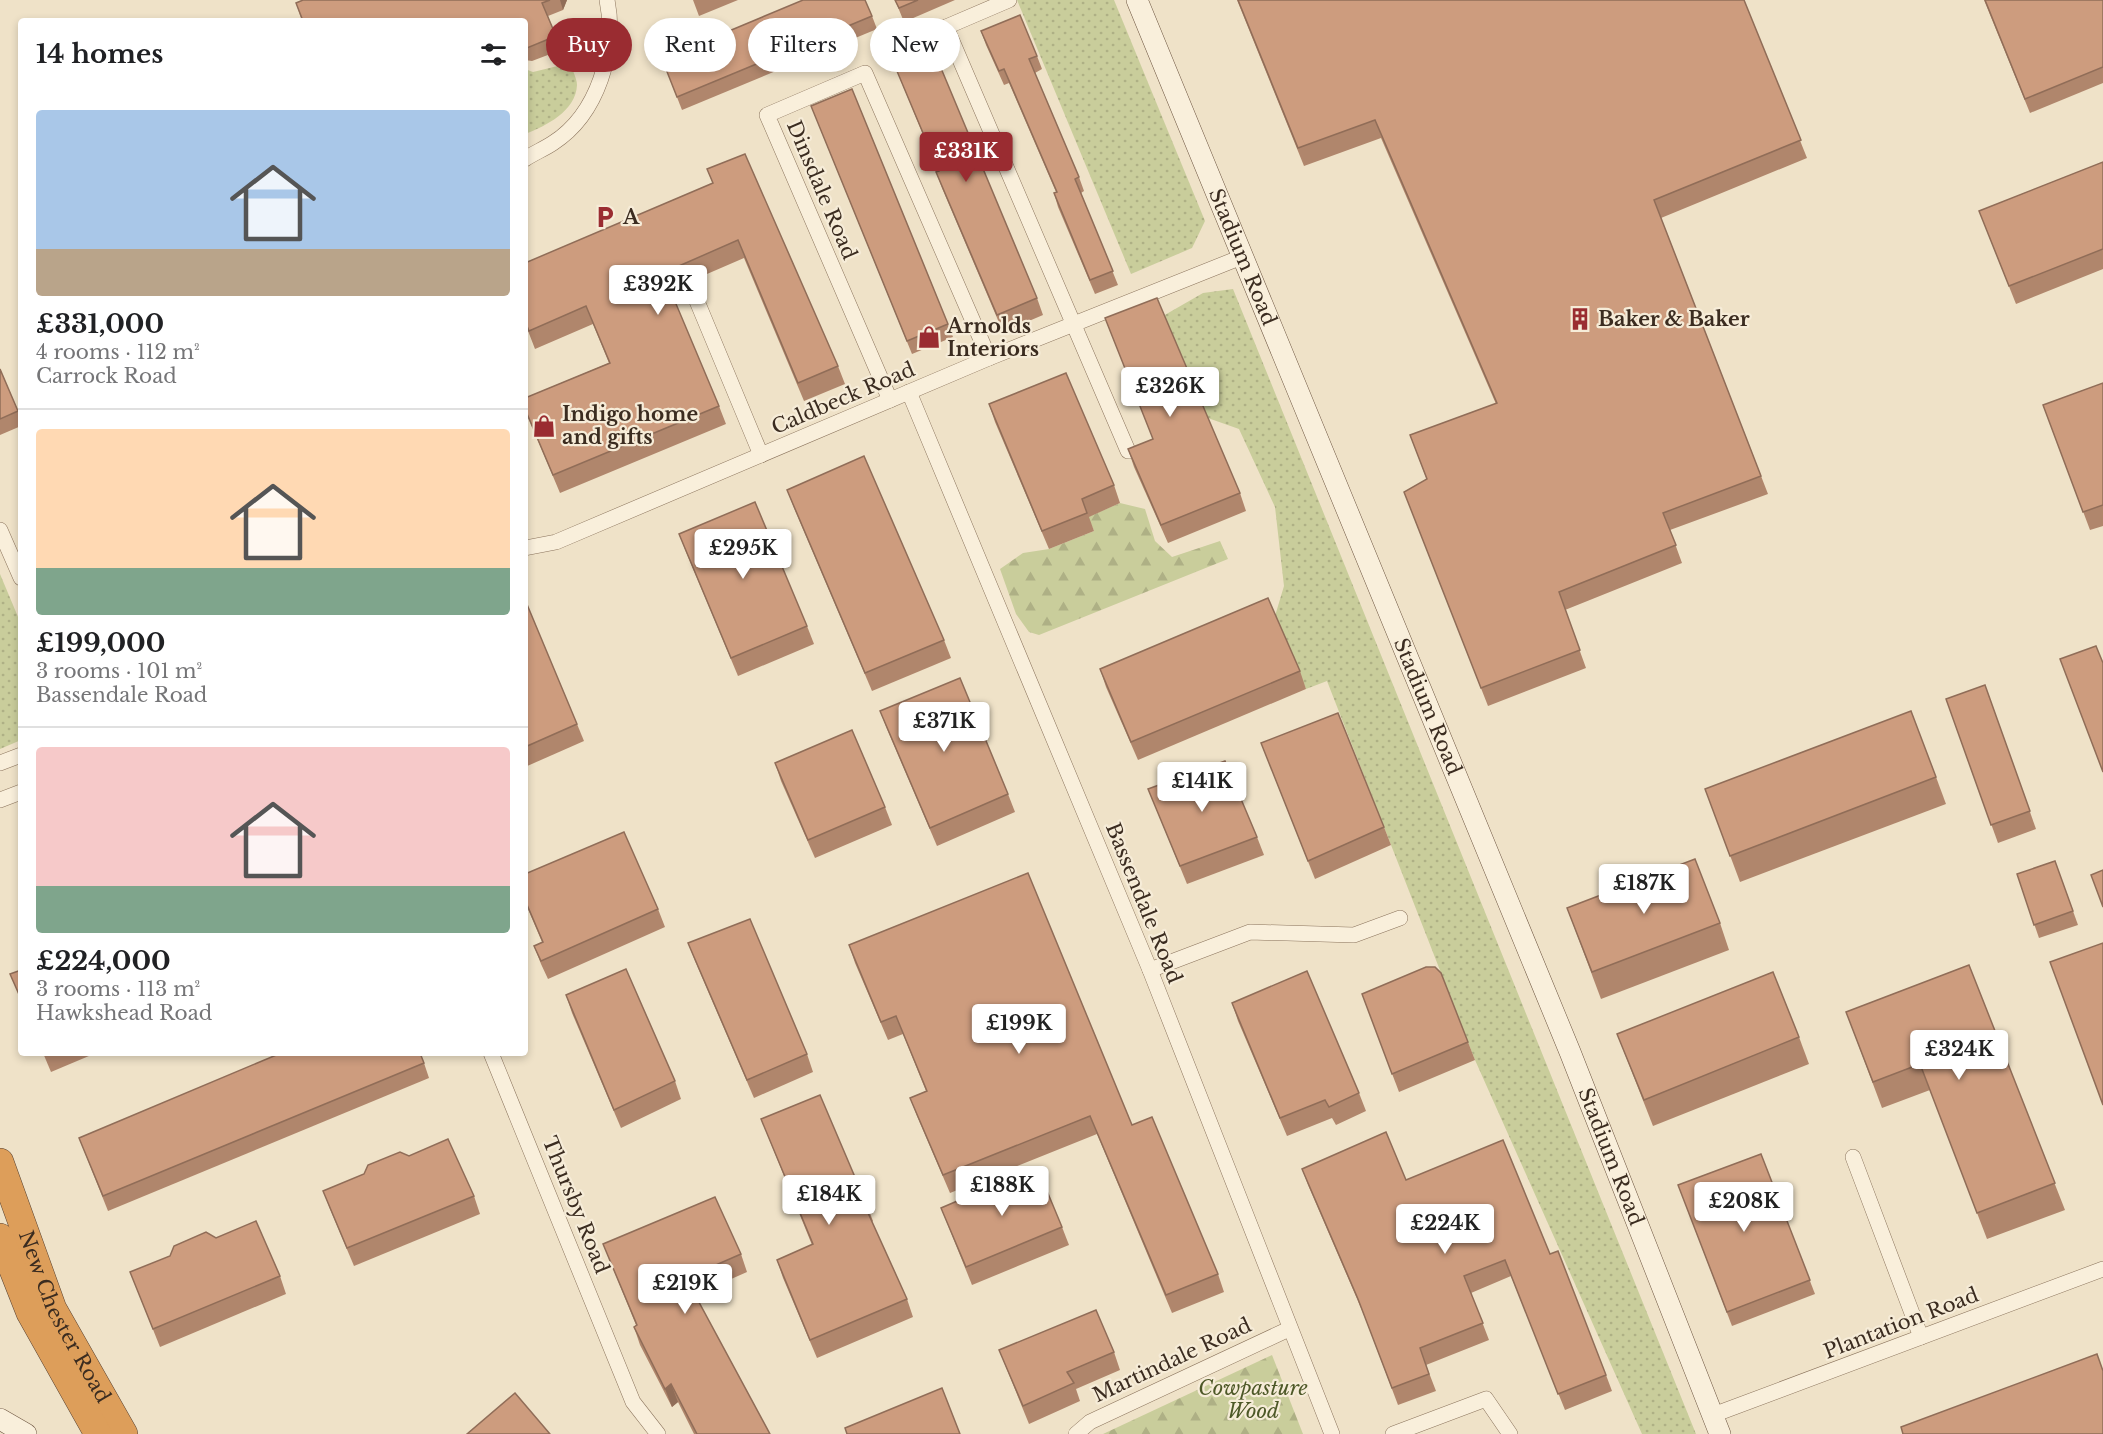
<!DOCTYPE html>
<meta charset="utf-8">
<style>
:root{--surface:#fff;--page:#f6f6f6;--text:#202124;--muted:#757577;--line:#e0e0e0;--accent:#9a2c31}
body{margin:0;font-family:"Libre Baskerville",serif;background:var(--page);color:var(--text);height:100vh;display:flex;flex-direction:column;font-size:22px;white-space:nowrap}
*{box-sizing:border-box;margin:0}
p{font-size:20px;color:var(--muted)}
.icon{flex:none;width:33px;height:33px;fill:none;stroke:currentColor;stroke-width:2;stroke-linecap:round;stroke-linejoin:round}
.map{position:relative;flex:1;overflow:hidden}
.side{position:absolute;left:18px;top:18px;width:510px;height:1038px;display:flex;flex-direction:column;background:var(--surface);border-radius:6px;box-shadow:0 3px 9px #0003}
.side>*{flex:none}
.hud{position:absolute;left:546px;top:18px;width:570px;height:54px;display:flex;gap:12px}
.price{position:absolute;translate:-50% -51px;padding:0 14px;border-radius:6px;background:#fff;color:#222;font-size:20px;line-height:39px;filter:drop-shadow(0 2px 3px #0008)}
.price::after{content:'';position:absolute;left:50%;top:36px;width:18px;height:14px;margin-left:-9px;background:inherit;clip-path:polygon(0 0,100% 0,50% 100%)}
.price.on{background:var(--accent);color:#fff}
ul{padding:0;list-style:none}
li{display:grid;align-content:center;gap:12px;height:318px;padding:0 18px}
li+li{border-top:2px solid var(--line)}
li span{display:grid;place-items:center;height:186px;border-radius:6px;color:#555}
li>.icon{margin-inline-start:auto}
span .icon{width:108px;height:108px;fill:#fffc;stroke-width:1}
li b{font-size:26px}
h2{display:flex;justify-content:space-between;align-items:center;height:72px;padding:0 18px;font-size:26px}
.chip{padding:0 21px;border-radius:27px;background:var(--surface);box-shadow:0 3px 9px #0003;font-size:21px;line-height:54px}
.chip.on{background:var(--accent);color:#fff}
.map>svg:first-child{display:block}
</style>
<div class="map">
<svg width="2103" height="1434" viewBox="0 0 2103 1434">
<defs>
<pattern id="grass-dots" width="8" height="8" patternUnits="userSpaceOnUse" patternTransform="scale(1.5)"><rect width="8" height="8" fill="#c9cd9b"/><path d="M2 2h.1M6 6h.1" fill="none" stroke="#aeb085" stroke-width="1.8" stroke-linecap="round"/></pattern>
<pattern id="forest-firs" width="22" height="20" patternUnits="userSpaceOnUse" patternTransform="scale(1.5)"><rect width="22" height="20" fill="#c9cd9b"/><path d="M5 1l3.5 6h-7zM16 11l3.5 6h-7z" fill="#aeb085"/></pattern>
</defs>
<rect width="100%" height="100%" fill="#efe2c8"/>
<g fill="url(#grass-dots)">
<polygon points="1017,0 1114,0 1205,221 1192,248 1131,274"/>
<path d="M 570,63 C 572,69 577,79 577,85 C 576,111 546,126 525,134 L 525,69 L 533,72 Z"/>
<polygon points="1233,289 1696,1434 1642,1434 1475,1060 1327,681 1306,689 1275,616 1284,586 1275,507 1239,429 1205,417 1163,316 1203,293"/>
<polygon points="0,574 21,624 21,740 0,749"/>
</g>
<g fill="url(#forest-firs)">
<polygon points="1120,503 1145,509 1155,541 1172,557 1220,541 1228,559 1039,635 1029,632 1016,614 1000,569 1023,553 1049,549 1094,531 1088,517"/>
<polygon points="1272,1355 1303,1434 1103,1434"/>
</g>
<g fill="none" stroke-linecap="round" stroke-linejoin="round">
<g stroke="#8b745d" stroke-width="16">
<g id="street">
<polyline points="946,27 1009,0"/>
<polyline points="895,49 946,27 1128,451"/>
<path d="M 525,159 C 534,153 544,149 553,143 C 598,114 617,50 607,0"/>
<polyline points="694,294 761,455"/>
<polyline points="909,392 1150,970 1332,1434"/>
<polyline points="890,400 767,115 865,73 989,358"/>
<polyline points="0,530 21,578"/>
<polyline points="525,548 556,542 989,358 1244,256"/>
<polyline points="0,763 21,755"/>
<polyline points="0,800 21,792"/>
<polyline points="1150,970 1250,932 1354,935 1400,918"/>
<polyline points="491,1053 633,1402 658,1434"/>
<polyline points="1853,1157 1921,1337"/>
<polyline points="1713,1415 2103,1269"/>
<polyline points="1076,1434 1090,1422 1289,1329"/>
<polyline points="1393,1434 1486,1399 1510,1434"/>
</g>
</g>
<g stroke="#6d5540" stroke-width="22">
<g id="secondary">
<path id="s1" d="M 1137,0 L 1570,1052 L 1720,1434"/>
<polyline points="0,1419 26,1434"/>
</g>
</g>
<g stroke="#594231" stroke-width="28">
<g id="highway">
<path id="s2" d="M 0,1162 L 53,1309 L 124,1434"/>
<polyline points="0,1237 30,1313 98,1434"/>
</g>
</g>
<use href="#street" stroke="#f9efdb" stroke-width="15"/>
<use href="#secondary" stroke="#f9efdb" stroke-width="21"/>
<use href="#highway" stroke="#dd9e5a" stroke-width="27"/>
</g>
<g fill="#b0866c">
<polygon points="303,0 567,0 563,10 548,16 561,50 532,61 525,60 525,21 302,21 296,3"/>
<polygon points="693,0 738,0 699,16"/>
<polygon points="895,0 955,0 904,22"/>
<polygon points="1237,0 1744,0 1807,158 1661,218 1768,494 1670,530 1682,563 1565,610 1586,668 1488,706 1404,492 1427,480 1410,435 1496,404 1381,138 1304,166"/>
<polygon points="1984,0 2103,0 2103,83 2030,113"/>
<polygon points="872,16 877,29 682,110 662,59"/>
<polygon points="981,31 1037,56 1042,69 1035,73 1079,177 1084,191 1081,193 1118,285 1095,294 1058,207 1054,193 1056,192 1009,83 1004,85 986,45"/>
<polygon points="894,64 1037,298 1043,315 1003,332 942,188 936,172 938,171"/>
<polygon points="811,106 948,324 953,337 912,354"/>
<polygon points="2103,162 2103,269 2016,304 1979,211"/>
<polygon points="707,169 838,366 845,384 804,401 744,258 670,290 719,406 726,424 560,493 528,417 525,410 525,398 609,363 593,324 535,349 525,323 525,263 713,184"/>
<polygon points="1105,318 1240,493 1246,511 1168,543 1134,467 1128,449 1153,439"/>
<polygon points="0,369 21,418 21,426 0,435"/>
<polygon points="2103,383 2103,526 2090,530 2043,405"/>
<polygon points="989,404 1114,485 1120,503 1089,517 1094,531 1049,549 995,422"/>
<polygon points="787,490 944,640 951,658 872,691 794,508"/>
<polygon points="679,534 807,626 814,644 738,676 686,552"/>
<polygon points="525,603 577,724 584,741 525,767"/>
<polygon points="1100,669 1300,671 1306,689 1138,760 1106,687"/>
<polygon points="1985,685 2036,829 1998,843 1946,699"/>
<polygon points="880,711 1008,794 1015,812 937,846 887,729"/>
<polygon points="1261,743 1384,827 1391,845 1315,879"/>
<polygon points="775,763 885,807 892,825 815,858 781,781"/>
<polygon points="1936,777 1946,804 1740,882 1705,789"/>
<polygon points="1148,789 1257,837 1264,855 1187,884"/>
<polygon points="2055,861 2078,925 2039,938 2017,874"/>
<polygon points="525,874 658,909 665,927 548,979 541,964 534,946 542,942 525,902"/>
<polygon points="1567,908 1720,923 1729,950 1601,999"/>
<polygon points="688,943 807,1054 813,1072 754,1098 695,961"/>
<polygon points="849,945 1132,1125 1218,1274 1224,1292 1172,1313 1097,1134 950,1193 917,1116 910,1098 926,1091 903,1034 888,1040 855,963"/>
<polygon points="1969,965 2065,1210 1987,1239 1930,1090 1882,1108 1846,1012"/>
<polygon points="1362,994 1468,1042 1475,1060 1399,1092"/>
<polygon points="566,995 675,1081 681,1099 621,1128 572,1013"/>
<polygon points="1232,1003 1359,1093 1366,1111 1336,1125 1332,1118 1287,1136 1238,1021"/>
<polygon points="1617,1034 1799,1037 1809,1064 1653,1126"/>
<polygon points="43,1053 96,1053 51,1072"/>
<polygon points="424,1063 429,1078 108,1211 79,1138"/>
<polygon points="761,1119 866,1203 873,1221 872,1222 907,1299 913,1317 817,1358 783,1278 777,1260 812,1245"/>
<polygon points="1761,1154 1815,1294 1732,1326 1678,1185"/>
<polygon points="409,1156 474,1196 480,1214 354,1266 330,1209 323,1191"/>
<polygon points="1302,1169 1406,1180 1550,1254 1606,1375 1612,1391 1565,1410 1511,1276 1471,1293 1489,1340 1426,1365 1436,1391 1398,1405 1364,1315 1308,1185"/>
<polygon points="941,1208 1062,1227 1069,1245 972,1285"/>
<polygon points="603,1244 741,1254 747,1272 695,1295 770,1434 694,1434 678,1402 672,1407 640,1345 634,1327 636,1325"/>
<polygon points="130,1272 280,1276 286,1294 160,1347"/>
<polygon points="999,1350 1114,1352 1120,1370 1076,1389 1080,1401 1029,1424"/>
</g>
<g fill="#906d58">
<polygon points="560,0 567,0 563,10"/>
<polygon points="671,1384 678,1402 672,1407 665,1389"/>
</g>
<g fill="#cd9c7e" stroke="#906d58" stroke-width="1.5">
<polygon points="303,0 550,0 542,3 556,36 527,48 525,47 525,21 303,21 296,3"/>
<polygon points="803,0 865,0 872,16 677,97 662,59"/>
<polygon points="895,0 918,0 899,8"/>
<polygon points="1238,0 1744,0 1801,140 1654,200 1761,476 1663,513 1676,545 1559,592 1580,650 1481,688 1404,492 1427,479 1410,435 1497,403 1375,120 1298,148"/>
<polygon points="1985,0 2103,0 2103,67 2025,99"/>
<polygon points="1020,15 1037,56 1029,59 1079,177 1075,179 1113,271 1090,280 1054,193 1057,192 1004,69 999,71 981,31"/>
<polygon points="933,49 1037,298 997,315 936,172 939,171 894,64"/>
<polygon points="852,89 948,324 907,341 811,106"/>
<polygon points="745,154 838,366 798,383 738,240 663,273 719,406 553,475 525,409 525,398 610,363 586,306 529,331 525,321 525,263 713,183 707,169"/>
<polygon points="2103,162 2103,249 2009,286 1979,211"/>
<polygon points="1157,298 1240,493 1161,525 1128,449 1153,439 1105,318"/>
<polygon points="0,369 18,411 0,419"/>
<polygon points="1066,373 1114,485 1082,499 1087,513 1042,531 989,404"/>
<polygon points="2103,383 2103,505 2083,512 2043,405"/>
<polygon points="864,456 944,640 865,673 787,490"/>
<polygon points="755,502 807,626 731,658 679,534"/>
<polygon points="1268,598 1300,671 1131,742 1100,669"/>
<polygon points="526,602 577,724 525,747 525,603"/>
<polygon points="2096,646 2103,663 2103,772 2060,659"/>
<polygon points="960,678 1008,794 930,828 880,711"/>
<polygon points="1985,685 2030,811 1991,825 1946,699"/>
<polygon points="1911,711 1936,777 1730,856 1705,789"/>
<polygon points="1338,713 1384,827 1308,861 1261,743"/>
<polygon points="852,730 885,807 808,840 775,763"/>
<polygon points="1225,761 1257,837 1180,866 1148,789"/>
<polygon points="624,832 658,909 541,961 534,946 543,942 525,900 525,874"/>
<polygon points="1695,859 1720,923 1592,972 1567,908"/>
<polygon points="2055,861 2073,911 2034,925 2017,874"/>
<polygon points="2103,870 2103,907 2091,875"/>
<polygon points="1028,873 1132,1125 1152,1117 1218,1274 1166,1295 1090,1116 943,1175 910,1098 927,1091 896,1016 881,1022 849,945"/>
<polygon points="750,919 807,1054 747,1080 688,943"/>
<polygon points="2103,943 2103,1105 2050,962"/>
<polygon points="1969,965 2055,1183 1977,1213 1920,1064 1873,1082 1846,1012"/>
<polygon points="1426,967 1435,967 1441,973 1468,1042 1392,1074 1362,994"/>
<polygon points="626,969 675,1081 614,1110 566,995"/>
<polygon points="21,970 21,999 10,974"/>
<polygon points="1307,971 1359,1093 1329,1107 1325,1100 1280,1118 1232,1003"/>
<polygon points="1773,972 1799,1037 1644,1100 1617,1034"/>
<polygon points="281,1053 420,1053 424,1063 103,1196 79,1138"/>
<polygon points="820,1095 866,1203 864,1204 907,1299 810,1340 777,1260 813,1244 761,1119"/>
<polygon points="1386,1132 1406,1180 1503,1140 1550,1254 1558,1251 1606,1375 1558,1394 1505,1260 1464,1276 1483,1323 1420,1348 1429,1374 1392,1388 1358,1299 1302,1169"/>
<polygon points="448,1139 474,1196 347,1248 323,1191 364,1174 368,1165 400,1152 409,1156"/>
<polygon points="1761,1154 1810,1280 1727,1312 1678,1185"/>
<polygon points="1037,1167 1062,1227 966,1267 941,1208"/>
<polygon points="715,1197 741,1254 686,1278 770,1434 697,1434 671,1384 665,1389 634,1327 637,1325 603,1244"/>
<polygon points="256,1221 280,1276 153,1329 130,1272 170,1256 174,1246 206,1232 216,1238"/>
<polygon points="1096,1310 1114,1352 1067,1372 1074,1383 1023,1406 999,1350"/>
<polygon points="2097,1354 2103,1371 2103,1434 1903,1434 1901,1427"/>
<polygon points="942,1388 960,1434 847,1434 845,1428"/>
<polygon points="515,1393 550,1434 467,1434"/>
</g>
<defs>
<g id="parking-bare" transform="scale(1.8)"><path d="M-3.5-5.5H1a3.5 3.5 0 0 1 0 7H-1V5.5H-3.5ZM-1-3.4V-.6H.8a1.4 1.4 0 0 0 0-2.8Z" fill="#9a2c31" stroke="#f6ecd8" stroke-width="2.5" paint-order="stroke"/></g>
<g id="building-bare" transform="scale(1.8)"><path d="M-4-6H4V6H1V3H-1V6H-4ZM-2.5-4.3h1.7v1.8h-1.7ZM.8-4.3h1.7v1.8H.8ZM-2.5-1h1.7V.8h-1.7ZM.8-1h1.7V.8H.8Z" fill="#9a2c31" stroke="#f6ecd8" stroke-width="2.5" paint-order="stroke"/></g>
<g id="shop-bare" transform="scale(1.8)"><path d="M-5-2.5h2.3a2.7 3.5 0 0 1 5.4 0H5L5.5 6h-11ZM-1.5-2.5h3a1.5 2.3 0 0 0-3 0Z" fill="#9a2c31" stroke="#f6ecd8" stroke-width="2.5" paint-order="stroke"/></g>
</defs>
<g fill-rule="evenodd">
<use href="#parking-bare" x="605" y="217"/>
<use href="#building-bare" x="1580" y="319"/>
<use href="#shop-bare" x="929" y="337"/>
<use href="#shop-bare" x="544" y="426"/>
</g>
<g text-anchor="middle" dominant-baseline="central" stroke-width="4.5" stroke-linejoin="round" paint-order="stroke">
<g font-size="20" fill="#3b2c20" stroke="#f6ecd8">
<text transform="translate(822 190) rotate(67)">Dinsdale Road</text>
<text stroke="none"><textPath href="#s1" startOffset="278">Stadium Road</textPath></text>
<text transform="translate(843 398) rotate(-23)">Caldbeck Road</text>
<text stroke="none"><textPath href="#s1" startOffset="764">Stadium Road</textPath></text>
<text transform="translate(1144 903) rotate(68)">Bassendale Road</text>
<text stroke="none"><textPath href="#s1" startOffset="1250">Stadium Road</textPath></text>
<text transform="translate(576 1205) rotate(68)">Thursby Road</text>
<text stroke="none"><textPath href="#s2" startOffset="168">New Chester Road</textPath></text>
<text transform="translate(1901 1323) rotate(-21)">Plantation Road</text>
<text transform="translate(1172 1360) rotate(-25)">Martindale Road</text>
</g>
<g font-size="20" font-weight="bold" fill="#3b2c20" stroke="#f6ecd8" text-anchor="start">
<text x="623" y="217">A</text>
<text x="1598" y="319">Baker &amp; Baker</text>
<text x="947" y="326">Arnolds<tspan x="947" dy="23">Interiors</tspan></text>
<text x="562" y="414">Indigo home<tspan x="562" dy="23">and gifts</tspan></text>
</g>
<g font-size="20" font-style="italic" fill="#4d5827" stroke="#f6ecd8">
<text x="1253" y="1388">Cowpasture<tspan x="1253" dy="23">Wood</tspan></text>
</g>
</g>
</svg>
<b class="price on" style="left:966px;top:183px">£331K</b>
<b class="price" style="left:658px;top:316px">£392K</b>
<b class="price" style="left:1170px;top:418px">£326K</b>
<b class="price" style="left:743px;top:580px">£295K</b>
<b class="price" style="left:944px;top:753px">£371K</b>
<b class="price" style="left:1202px;top:813px">£141K</b>
<b class="price" style="left:1644px;top:915px">£187K</b>
<b class="price" style="left:1019px;top:1055px">£199K</b>
<b class="price" style="left:1959px;top:1081px">£324K</b>
<b class="price" style="left:1002px;top:1217px">£188K</b>
<b class="price" style="left:829px;top:1226px">£184K</b>
<b class="price" style="left:1744px;top:1233px">£208K</b>
<b class="price" style="left:1445px;top:1255px">£224K</b>
<b class="price" style="left:685px;top:1315px">£219K</b>
<div class="hud">
<a class="chip on">Buy</a>
<a class="chip">Rent</a>
<a class="chip">Filters</a>
<a class="chip">New</a>
</div>
<section class="side">
<h2>14 homes<svg class="icon" aria-label="filters" viewBox="0 0 24 24"><path d="M4 7h16M4 17h16"/><circle cx="9" cy="7" r="2"/><circle cx="15" cy="17" r="2"/></svg></h2>
<ul>
<li><span style="background:linear-gradient(#a9c7e8 75%,#b9a48a 0)"><svg class="icon" aria-label="home" viewBox="0 0 24 24"><path d="M3 11l9-7 9 7M6 9v11h12V9"/></svg></span><div><b>£331,000</b><p>4 rooms · 112 m²</p><p>Carrock Road</p></div></li>
<li><span style="background:linear-gradient(#ffd9b3 75%,#7fa58c 0)"><svg class="icon" aria-label="home" viewBox="0 0 24 24"><path d="M3 11l9-7 9 7M6 9v11h12V9"/></svg></span><div><b>£199,000</b><p>3 rooms · 101 m²</p><p>Bassendale Road</p></div></li>
<li><span style="background:linear-gradient(#f6c9c9 75%,#7fa58c 0)"><svg class="icon" aria-label="home" viewBox="0 0 24 24"><path d="M3 11l9-7 9 7M6 9v11h12V9"/></svg></span><div><b>£224,000</b><p>3 rooms · 113 m²</p><p>Hawkshead Road</p></div></li>
</ul>
</section>
</div>
